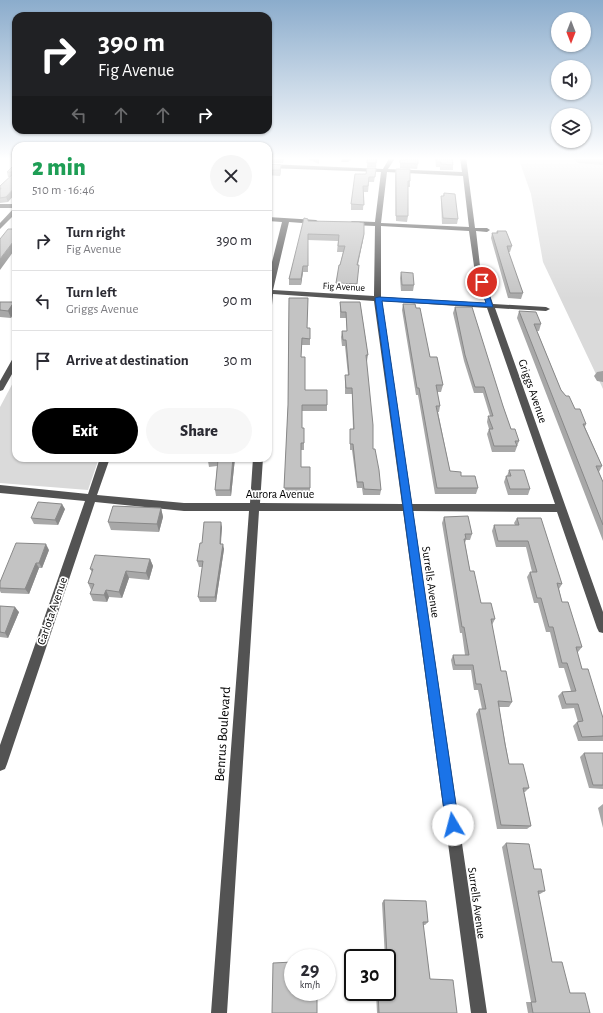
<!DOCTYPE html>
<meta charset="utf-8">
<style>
:root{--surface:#fff;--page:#f7f7f7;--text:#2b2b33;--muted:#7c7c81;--line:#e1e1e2;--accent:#000}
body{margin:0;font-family:"Alegreya Sans",sans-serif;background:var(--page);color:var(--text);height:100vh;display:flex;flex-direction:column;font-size:15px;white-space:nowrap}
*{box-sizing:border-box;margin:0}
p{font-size:13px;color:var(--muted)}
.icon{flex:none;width:22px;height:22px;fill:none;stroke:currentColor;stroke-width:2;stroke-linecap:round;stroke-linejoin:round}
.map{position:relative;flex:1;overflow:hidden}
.side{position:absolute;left:12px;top:142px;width:260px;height:320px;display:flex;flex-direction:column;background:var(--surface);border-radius:12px;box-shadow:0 1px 3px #0004}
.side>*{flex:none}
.top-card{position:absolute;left:12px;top:12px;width:260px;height:122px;border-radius:12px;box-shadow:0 1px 3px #0004;background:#202124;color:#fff;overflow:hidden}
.needle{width:26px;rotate:180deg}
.buttons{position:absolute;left:551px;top:12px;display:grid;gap:8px}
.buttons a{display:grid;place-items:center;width:40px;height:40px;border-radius:50%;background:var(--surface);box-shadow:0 1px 3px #0004;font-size:20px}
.speed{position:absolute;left:284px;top:949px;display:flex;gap:8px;font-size:20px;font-weight:700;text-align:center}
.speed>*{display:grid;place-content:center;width:52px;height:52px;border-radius:50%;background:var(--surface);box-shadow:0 1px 3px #0004;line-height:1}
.speed small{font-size:10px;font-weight:400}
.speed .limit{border:2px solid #111;border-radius:6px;background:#fff;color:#111}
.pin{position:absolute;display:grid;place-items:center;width:34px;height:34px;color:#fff;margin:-17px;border:2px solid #fff;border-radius:50%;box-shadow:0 1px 4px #0007}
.me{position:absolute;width:44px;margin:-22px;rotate:352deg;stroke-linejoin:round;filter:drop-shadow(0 0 3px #0008)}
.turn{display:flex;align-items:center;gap:14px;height:84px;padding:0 20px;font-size:18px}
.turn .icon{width:52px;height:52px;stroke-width:2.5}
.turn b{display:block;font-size:28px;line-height:34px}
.lanes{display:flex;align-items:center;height:38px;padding:0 20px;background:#0003;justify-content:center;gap:20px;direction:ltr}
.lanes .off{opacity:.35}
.round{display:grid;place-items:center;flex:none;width:42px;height:42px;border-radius:21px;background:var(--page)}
.head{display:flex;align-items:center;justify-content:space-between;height:68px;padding:0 20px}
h1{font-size:24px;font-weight:800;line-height:30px;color:#1e9e55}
.primary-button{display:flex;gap:8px;margin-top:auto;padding:8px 20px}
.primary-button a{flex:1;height:46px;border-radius:24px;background:var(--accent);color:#fff;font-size:16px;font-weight:800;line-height:46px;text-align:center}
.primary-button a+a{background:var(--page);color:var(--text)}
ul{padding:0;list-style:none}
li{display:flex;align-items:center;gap:12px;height:60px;padding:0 20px;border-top:1px solid var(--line)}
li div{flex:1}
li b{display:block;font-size:15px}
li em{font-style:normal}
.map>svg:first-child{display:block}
.green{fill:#dadada}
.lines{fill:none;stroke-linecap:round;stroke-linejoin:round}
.river{fill:#a1a1a1;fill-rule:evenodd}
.minor{fill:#535353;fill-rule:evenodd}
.wall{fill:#a8a8a8}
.shaded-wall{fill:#888}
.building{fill:#c3c3c3;stroke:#888}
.route{fill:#1a73e8;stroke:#114b97}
.labels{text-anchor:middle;stroke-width:3.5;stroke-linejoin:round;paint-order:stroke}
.far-street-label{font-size:10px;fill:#000;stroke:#fff}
.street-label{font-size:12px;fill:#000;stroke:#fff}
.near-street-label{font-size:14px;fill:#000;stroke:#fff}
</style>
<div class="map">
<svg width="603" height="1013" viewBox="0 0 603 1013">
<rect width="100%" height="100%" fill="#fff"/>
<path class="green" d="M518 157H603V389L543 262 531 194Z
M16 377V458H99L88 490 0 483V407Z"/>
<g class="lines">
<path class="river" d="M571 157 603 159V165L578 163Z
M603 371V382L597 381 594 376 597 372Z"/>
<path class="minor" d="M390 157H396L388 169 462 172 460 157H466L475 228H487L490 230 487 232 476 231 480 266 493 304 546 307 550 309 546 311 495 308 603 612V633L599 632 597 628 557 512 413 511 487 1013H471L403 511H259L227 1013H211L249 511H184L95 502 7 764 5 769 0 771V745L85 501 0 493V485L88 494 100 458H110L97 495 184 503H250L253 458H263L260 503 402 504 374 301 273 294 272 305 268 307V278L282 222 268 221V217L316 220 319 222 316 224 289 222 273 290 374 296 375 226 352 225 349 223 352 221 375 222 381 172 268 168V164L383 169ZM387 172 463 176 469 227 381 223ZM381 226 469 231 474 266 486 303 381 297ZM382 301 487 308 555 504H412Z
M0 204H16V213L0 229V223L14 208H0Z
M13 358H16V367L3 390 0 391V381Z"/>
</g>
<path class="wall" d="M271 157H285L283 163H271Z
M304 157H319V164Z
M368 157H380V158H377L376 167H367Z
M435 157H452L453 165V170H440V167H436Z
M400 160H406L418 164 417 169 400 168Z
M16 163 8 202 0 203V186L10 177H8L7 172Z
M281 165V170L280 176 268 175V166Z
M376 168 374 182H369L368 192H364L363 210H351V204L366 174Z
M396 169 410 181V187H408V216L407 222 396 221 395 175Z
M444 193 458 219 457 224H442L441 201V196H443Z
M308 221 363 240 358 265H359L356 290 336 289V283L343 252H337L338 241 308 240V272H303L301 285H289V279Z
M497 231 512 246 510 252H508L523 293 521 299 508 298 491 238 492 233H496Z
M401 272 414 285 413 291H401L400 278Z
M289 298 307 328H310V345H302L301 357 305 390 327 405V411H302V428H304V450H301V467H310V494H284L288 405Z
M0 302H14L11 318 0 317Z
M340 302H360L368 355 367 361H366L373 449 381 490 380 495H363L362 488H357L352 450H350V429H353L352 394H345V375H348L345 346H342L341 337 342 331H347L346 318H340Z
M403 304 416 308 430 357 443 385 441 392H437L440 406 439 412H438L450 471 478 488 476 494H435L418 395H416L402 310Z
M455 307 503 406 511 429 519 441 515 452H492L487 434 489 429 487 422 488 416H490L483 393H474L464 361 453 313Z
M519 311 541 324 539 331H537L561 390 586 424 585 427 602 466 599 472 603 482V541L517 318Z
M235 458 231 496H216L215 490 217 466 209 467 208 461Z
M509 470 530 489 528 495H508L504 482 506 476H507Z
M161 508 163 517 159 532 111 530 108 522Z
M65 509 58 525 34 524 31 518Z
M444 517 472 534 470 540H466L465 543 470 571 481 603 495 619 492 625 501 671 512 702 509 707H499L509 764 529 788 525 792H524L531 826 527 829H497L476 714 479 709H482L478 690H474L471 670H453L451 660 453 655H465L462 633H460L442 523Z
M517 518 562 584 559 589 562 602 582 647 578 652H577L582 669 603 718V741H578L573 726 577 722H578L574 708 562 709 558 696 562 692 571 691 564 668H559L550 632H546L538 603H534L527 577 530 572H532L526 547H496L492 531 494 525H515L514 523Z
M222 527 221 544 224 549 216 602H200L198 597 203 567H199L197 561 202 543Z
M49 550 42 568H39L29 594 1 593 0 591V582Z
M150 559 153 566 149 580 129 578 122 598 109 597 107 602 93 601 90 594 91 590 88 583 92 572 90 569Z
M0 606 19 612 8 638 0 637Z
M584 753H603V789L589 788 580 757Z
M603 804V828L598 808Z
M506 843 534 869 545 891 540 894H538L552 962 570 993 590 1013H528L526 1002H531L502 847Z
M384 900 428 922 425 925H423L430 979 457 1013H377L376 993 378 992H387V958H385L382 903Z"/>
<path class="shaded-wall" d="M350 157H354L348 162H341L342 159Z
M281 165V170L280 176V170Z
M16 186V193L8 202 6 197Z
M364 234 363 240 356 271 357 265Z
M16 238V248L0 270V259Z
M303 266V272L301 285V279Z
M14 302 16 308V310L11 318 8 311Z
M233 458H235L231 496 230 490Z
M62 504 65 509 58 525 55 520Z
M161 508 163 517 159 532 157 524Z
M221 522 222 527 220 549V544Z
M46 544 49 550 42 568 39 563Z
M223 544 224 549 216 602 215 597Z
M150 559 153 566 149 580 146 573Z
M36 563 39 568 29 594 25 589Z
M126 571 129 578 122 598 119 592Z
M106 590 109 597 107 602 104 595Z
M15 607 19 612 8 638 5 633Z"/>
<path class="building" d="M271 157H284L283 159 271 158Z
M313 157H319V159Z
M342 157H350L349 158 342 159Z
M368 157H377L376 163H367Z
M406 157H418V164L400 163V160H406Z
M437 157H452L453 165 441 164V162H437Z
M16 163V186L6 197 0 198V190L1 188H0V186L15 172H7Z
M269 164 281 165 280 170H268Z
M367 168H376L375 177H369L368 186H363L364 205 351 204 355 174H366Z
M396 169H410V181H408V216H396Z
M444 193 455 194 458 219 443 218 441 196H444Z
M304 218 308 219V221L359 222 364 223V234L357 265H359L357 284 336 283 339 265H340L345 246H338L339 235 308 234V266H303L301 279H289Z
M8 229H16V238L0 259V239Z
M497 231H506L512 246H507L509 253 523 293H510L492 233H498Z
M401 272 413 273 414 285H402Z
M289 298H308L307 328H310V339L302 338 301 357H305V390H327V405H302V428H304V443H301V467H310V488H284L288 405Z
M0 302H14L8 311 0 310Z
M340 302H360L368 355H366L373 425V449H375L379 470 381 490 364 489 363 482H357L353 444H350V429H354L352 388H346L345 375H349L346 340H343L342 331H347L346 312H341Z
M403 304H415L416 308H420L430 357H437L443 385H436L440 406H436L450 471 461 472V476H475L478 488H437L419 388H417Z
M455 307H472L503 406 511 429H515L519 441H515L517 446H494L489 429H493L488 416H493L484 387H475L465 355Z
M519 311 536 312 541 324H534L561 390 566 396H569L575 409H580L586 424H583L602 466H596L603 482V525Z
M209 458H233L230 490H215L218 460 208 461Z
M509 470H524L530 489H510L506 476H511Z
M38 502 62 504 55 520 31 518Z
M113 506 161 508 157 524 108 522Z
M468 516 472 534H465L466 539H464L470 571H474L481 603H491L495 619H491L501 671H506L512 702 498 701 505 744 509 764H523L529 788H523L531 826 501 825 479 709H486L481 684H476L473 665H455L453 655H469L464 627H462L444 517Z
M517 518H541L562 584 557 583 562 602H568L582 647H576L582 669H588L603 718V736L582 737 577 722 583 721 578 704H566L562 692 576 691 567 663H562L553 627H549L541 598H537L530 572H537L528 541H498L494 525H519Z
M204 522H221L220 544H223L215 597H198L203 561H197L200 543H202Z
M16 543 46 544 39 563H36L25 589 0 588V582Z
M95 555 150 559 146 573 126 571 119 592 106 590 104 595 90 594 94 584 88 583 93 569H90Z
M0 606 15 607 5 633 0 632Z
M584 753H603V785H593Z
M506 843 529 844 534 869H541L545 891H538L552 962H562L570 993H585L590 1013H533L531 1002H536Z
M384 900 426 901 428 922H423L430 979 453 980 457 1013H379L378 992H389Z
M293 962V992H317V1013H272L273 963Z"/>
<linearGradient id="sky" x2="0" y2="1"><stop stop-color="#8baccc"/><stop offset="0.53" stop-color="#fff"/><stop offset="1" stop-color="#fff" stop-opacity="0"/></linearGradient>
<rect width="603" height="299" fill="url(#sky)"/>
<path class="route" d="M479 281 485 282 493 307 382 301 459 825 457 830 453 832 448 830 446 825 375 298 379 297 486 303Z"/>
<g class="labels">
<g class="far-street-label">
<text transform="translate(344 286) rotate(3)" y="4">Fig Avenue</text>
</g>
<g class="street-label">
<text transform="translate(533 391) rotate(71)" y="4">Griggs Avenue</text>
<text x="280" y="498">Aurora Avenue</text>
<text transform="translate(431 582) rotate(82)" y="4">Surrells Avenue</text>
<text transform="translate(52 611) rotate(-71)" y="4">Carlota Avenue</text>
<text transform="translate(477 903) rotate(82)" y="4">Surrells Avenue</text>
</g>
<g class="near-street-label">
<text transform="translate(222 734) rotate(-86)" y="5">Benrus Boulevard</text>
</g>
</g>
</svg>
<div class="buttons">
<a><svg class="needle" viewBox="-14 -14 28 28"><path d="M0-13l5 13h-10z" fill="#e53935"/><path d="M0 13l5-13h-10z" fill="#7c7c81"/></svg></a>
<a><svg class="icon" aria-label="sound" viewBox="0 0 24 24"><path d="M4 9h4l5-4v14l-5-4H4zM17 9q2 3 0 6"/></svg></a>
<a><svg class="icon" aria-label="layers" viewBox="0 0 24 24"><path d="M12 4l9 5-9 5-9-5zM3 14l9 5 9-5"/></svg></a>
</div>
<div class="speed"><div>29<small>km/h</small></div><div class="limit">30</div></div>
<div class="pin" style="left:482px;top:282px;background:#d93025"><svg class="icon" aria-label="arrive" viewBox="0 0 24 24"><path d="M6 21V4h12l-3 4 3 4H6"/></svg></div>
<svg class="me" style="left:453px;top:825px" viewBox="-20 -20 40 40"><circle r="19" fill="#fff"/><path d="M0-13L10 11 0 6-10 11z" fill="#1a73e8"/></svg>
<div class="top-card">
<div class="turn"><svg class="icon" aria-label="right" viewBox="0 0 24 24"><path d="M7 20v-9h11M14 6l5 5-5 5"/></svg><div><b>390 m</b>Fig Avenue</div></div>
<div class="lanes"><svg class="icon off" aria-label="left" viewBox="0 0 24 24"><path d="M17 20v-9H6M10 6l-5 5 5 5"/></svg><svg class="icon off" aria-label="ahead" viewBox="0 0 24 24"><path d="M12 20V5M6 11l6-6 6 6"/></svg><svg class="icon off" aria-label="ahead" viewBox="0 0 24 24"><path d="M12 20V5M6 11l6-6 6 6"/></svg><svg class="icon" aria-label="right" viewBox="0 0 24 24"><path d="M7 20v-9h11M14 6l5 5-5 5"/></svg></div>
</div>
<section class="side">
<div class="head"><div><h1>2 min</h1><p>510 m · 16:46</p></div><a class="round"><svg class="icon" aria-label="close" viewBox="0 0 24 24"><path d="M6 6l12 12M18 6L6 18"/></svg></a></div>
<ul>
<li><svg class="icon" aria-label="right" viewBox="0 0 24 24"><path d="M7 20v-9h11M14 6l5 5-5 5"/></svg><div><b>Turn right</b><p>Fig Avenue</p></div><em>390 m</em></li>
<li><svg class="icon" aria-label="left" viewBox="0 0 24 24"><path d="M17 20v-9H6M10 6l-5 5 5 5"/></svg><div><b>Turn left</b><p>Griggs Avenue</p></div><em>90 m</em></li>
<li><svg class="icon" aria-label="arrive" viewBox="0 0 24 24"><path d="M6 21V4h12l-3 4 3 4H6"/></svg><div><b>Arrive at destination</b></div><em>30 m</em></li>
</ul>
<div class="primary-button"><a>Exit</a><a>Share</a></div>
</section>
</div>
